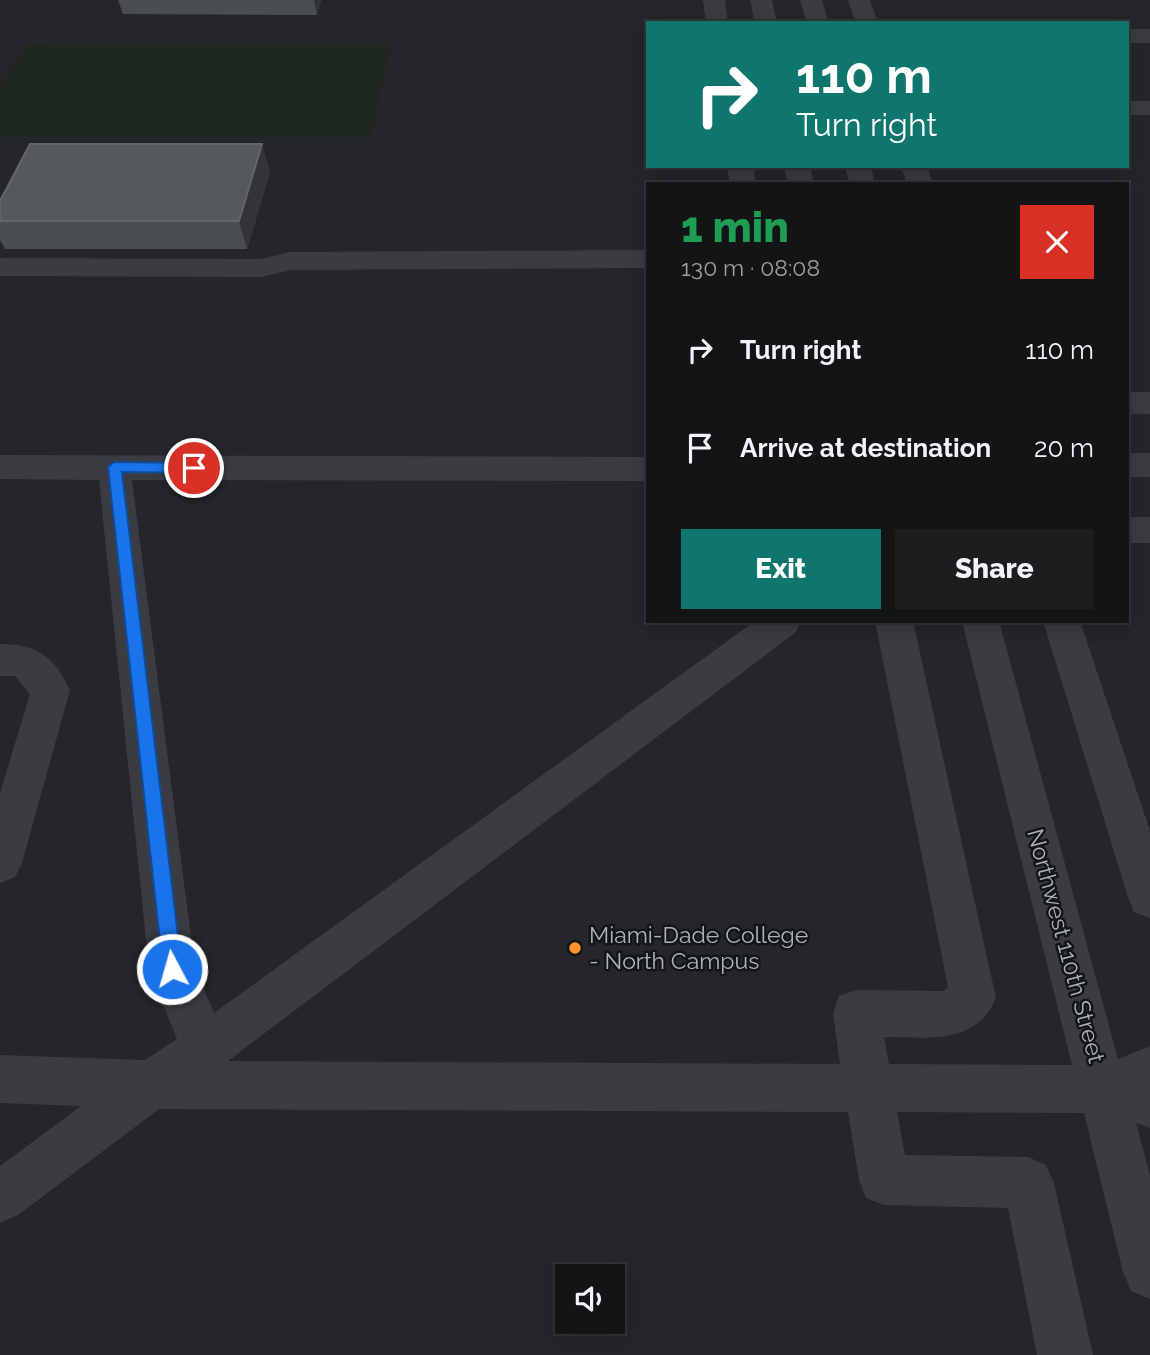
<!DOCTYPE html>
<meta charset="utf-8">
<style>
:root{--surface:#131415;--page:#1c1d1e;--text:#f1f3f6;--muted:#9d9ea0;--line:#323334;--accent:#0f766e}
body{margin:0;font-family:Raleway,sans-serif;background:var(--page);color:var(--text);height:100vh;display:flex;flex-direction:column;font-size:26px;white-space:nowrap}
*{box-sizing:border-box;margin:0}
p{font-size:23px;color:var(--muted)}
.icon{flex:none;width:38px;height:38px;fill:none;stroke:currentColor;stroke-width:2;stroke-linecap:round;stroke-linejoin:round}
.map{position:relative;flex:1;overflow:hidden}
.side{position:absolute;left:646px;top:182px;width:483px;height:441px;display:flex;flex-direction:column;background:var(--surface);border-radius:0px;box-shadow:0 4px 18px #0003,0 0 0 2px var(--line)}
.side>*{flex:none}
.top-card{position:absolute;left:646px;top:21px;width:483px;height:147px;border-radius:0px;box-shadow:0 4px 18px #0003,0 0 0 2px var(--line);background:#0f766e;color:#fff;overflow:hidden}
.fabs{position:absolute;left:555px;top:1264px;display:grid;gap:14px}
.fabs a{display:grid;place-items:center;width:70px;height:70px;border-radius:0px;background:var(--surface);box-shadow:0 4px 18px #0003,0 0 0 2px var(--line);font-size:35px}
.pin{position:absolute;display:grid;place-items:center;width:60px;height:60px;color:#fff;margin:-30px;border:4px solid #fff;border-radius:50%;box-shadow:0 2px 7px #0007}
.me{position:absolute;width:77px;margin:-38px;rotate:354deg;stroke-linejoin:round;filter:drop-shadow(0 0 5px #0008)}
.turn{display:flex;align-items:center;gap:24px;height:147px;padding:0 35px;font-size:32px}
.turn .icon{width:91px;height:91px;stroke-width:2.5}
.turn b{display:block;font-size:49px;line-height:60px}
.round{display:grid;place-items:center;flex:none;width:74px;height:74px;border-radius:0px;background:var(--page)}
.headline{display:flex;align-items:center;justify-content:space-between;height:119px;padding:0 35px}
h1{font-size:42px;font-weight:800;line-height:52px;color:#1e9e55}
.primary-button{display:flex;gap:14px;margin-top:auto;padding:14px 35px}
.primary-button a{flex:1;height:80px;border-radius:0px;background:var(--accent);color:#fff;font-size:28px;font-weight:800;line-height:80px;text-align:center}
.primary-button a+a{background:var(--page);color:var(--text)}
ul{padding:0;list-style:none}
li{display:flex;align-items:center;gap:21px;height:98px;padding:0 35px}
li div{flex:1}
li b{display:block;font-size:26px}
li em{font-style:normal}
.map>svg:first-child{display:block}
.built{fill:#252629;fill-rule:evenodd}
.green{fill:#1f281e}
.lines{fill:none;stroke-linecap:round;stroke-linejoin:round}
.minor{fill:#3a3c41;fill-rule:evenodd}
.wall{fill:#4a4d51}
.shaded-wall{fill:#323437}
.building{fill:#55585d;stroke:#62666c;stroke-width:2}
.route{fill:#1a73e8;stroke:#114b97;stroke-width:2}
.poi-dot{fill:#ff912e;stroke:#141517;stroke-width:2.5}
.labels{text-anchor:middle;stroke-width:5;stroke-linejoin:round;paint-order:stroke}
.poi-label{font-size:23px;fill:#aab4bd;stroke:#141517;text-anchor:start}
.street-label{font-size:23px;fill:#aab4bd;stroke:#141517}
</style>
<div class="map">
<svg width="1150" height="1355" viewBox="0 0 1150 1355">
<rect width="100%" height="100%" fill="#191a1c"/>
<path class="built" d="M0 0H1150V1355H0ZM648 23H1127V166H648ZM648 184H1127V621H648ZM567 1276H612V1321H567Z"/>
<path class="green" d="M25 45 390 46 371 137H0V87Z"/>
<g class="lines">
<path class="minor" d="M703 0H725L728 23H706Z
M750 0H772L777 23H755Z
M800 0H822L829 23H807Z
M848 0H870L878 23H856Z
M1127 29H1150V43H1127Z
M1127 101H1150V115H1127Z
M727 166H753L756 184H730Z
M784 166H810L814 184H788Z
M845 166H871L875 184H849Z
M901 166H927L933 184H907Z
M648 250V268L290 270 261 277 0 276V258L261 259 290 252Z
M1127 392H1150V414H1127Z
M1127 453H1150V477H1127Z
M0 455 648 457V481L132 480 195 968 214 1013 755 621H801L796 632 228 1061 840 1064 833 1013 839 996 856 990 943 991 948 987 875 621H913L996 998C976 1046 927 1037 884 1037L889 1064 1072 1065 962 621H999L1118 1059 1150 1046V1128L1136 1123 1150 1175V1299L1131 1291 1123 1272 1084 1113 897 1112 905 1155 1028 1157 1046 1165 1054 1183 1093 1355H1037L1008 1208 884 1205 866 1198 859 1180 848 1112 159 1109 18 1215 0 1223V1166L81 1106 0 1103V1055L145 1060 177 1039 149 969 99 480 0 479Z
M1127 517H1150V543H1127Z
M1043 621H1080L1150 831V918L1134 912 1128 897Z
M0 644C37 644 54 656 70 690L22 863 15 877 0 883V793L30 694 15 676H0Z"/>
</g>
<path class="wall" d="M118 0H321L317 15 123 14Z
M262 144 270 172 247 249H5L0 240V201Z"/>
<path class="shaded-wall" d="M314 0H321L317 15Z
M262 144 270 172 247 249 239 221Z"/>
<path class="building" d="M30 144H262L239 221H0V201Z"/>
<path class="route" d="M114 462 194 463 201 468 194 473 122 472 182 969 179 976 172 979 166 976 163 969 108 467Z"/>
<circle class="poi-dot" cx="575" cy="948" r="7"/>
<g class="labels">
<g class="poi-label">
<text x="589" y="943">Miami-Dade College<tspan x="589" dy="26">- North Campus</tspan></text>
</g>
<g class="street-label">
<text transform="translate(1066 946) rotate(75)" y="8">Northwest 110th Street</text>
</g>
</g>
</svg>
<div class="fabs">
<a><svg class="icon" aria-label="sound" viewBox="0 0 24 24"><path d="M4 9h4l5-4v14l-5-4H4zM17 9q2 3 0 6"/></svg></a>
</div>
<div class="pin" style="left:194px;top:468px;background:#d93025"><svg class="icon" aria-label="arrive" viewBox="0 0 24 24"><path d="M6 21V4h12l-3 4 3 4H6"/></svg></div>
<svg class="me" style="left:172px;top:969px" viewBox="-20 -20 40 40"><circle r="17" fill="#1a73e8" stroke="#fff" stroke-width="3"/><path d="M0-11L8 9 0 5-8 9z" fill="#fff"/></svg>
<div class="top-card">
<div class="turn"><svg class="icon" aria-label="right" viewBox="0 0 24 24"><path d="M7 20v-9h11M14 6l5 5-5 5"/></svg><div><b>110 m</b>Turn right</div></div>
</div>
<section class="side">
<div class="headline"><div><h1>1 min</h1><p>130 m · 08:08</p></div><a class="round" style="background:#d93025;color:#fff"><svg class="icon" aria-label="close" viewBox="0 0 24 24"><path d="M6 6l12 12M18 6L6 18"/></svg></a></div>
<ul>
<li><svg class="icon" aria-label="right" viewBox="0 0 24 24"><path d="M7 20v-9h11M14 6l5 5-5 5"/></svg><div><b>Turn right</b></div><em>110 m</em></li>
<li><svg class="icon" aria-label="arrive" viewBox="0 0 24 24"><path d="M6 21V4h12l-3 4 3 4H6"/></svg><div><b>Arrive at destination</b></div><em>20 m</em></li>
</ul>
<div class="primary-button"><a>Exit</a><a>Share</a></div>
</section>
</div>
